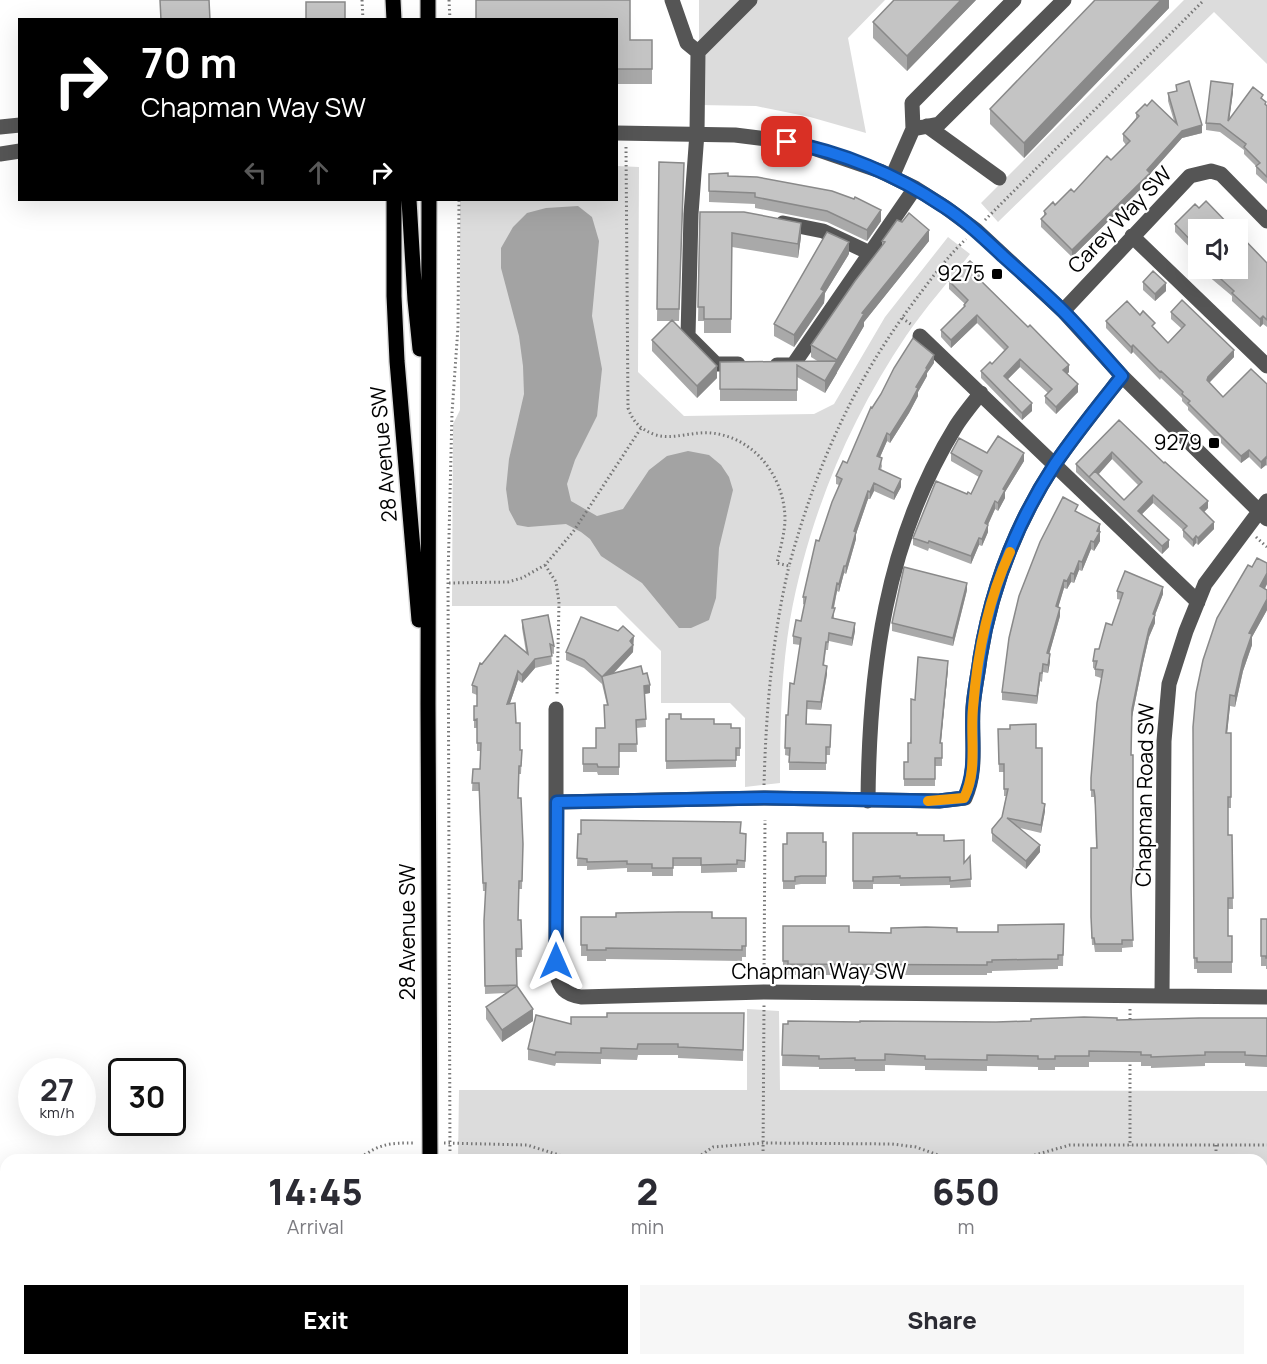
<!DOCTYPE html>
<style>
:root{--surface:#fff;--page:#f7f7f7;--text:#2b2b33;--muted:#7c7c81;--accent:#000}
body{margin:0;font-family:Manrope,sans-serif;background:var(--page);color:var(--text);height:100vh;display:flex;flex-direction:column;font-size:22px;white-space:nowrap}
*{box-sizing:border-box;margin:0}
p{font-size:20px;color:var(--muted)}
.icon{flex:none;width:33px;height:33px;fill:none;stroke:currentColor;stroke-width:2;stroke-linecap:round;stroke-linejoin:round}
.map{position:relative;flex:1;overflow:hidden}
.drawer{position:absolute;left:0px;top:1154px;width:1268px;height:212px;display:flex;flex-direction:column;background:var(--surface);border-radius:18px 18px 0 0;box-shadow:0 6px 24px #0002}
.drawer>*{flex:none}
.guide{position:absolute;left:18px;top:18px;width:600px;height:183px;border-radius:0px;box-shadow:0 6px 24px #0002;background:#000;color:#fff;overflow:hidden}
.tools{position:absolute;left:1188px;top:219px;display:grid;gap:12px}
.tools a{display:grid;place-items:center;width:60px;height:60px;border-radius:0px;background:var(--surface);box-shadow:0 6px 24px #0002;font-size:30px}
.speed{position:absolute;left:18px;top:1058px;display:flex;gap:12px;font-size:30px;font-weight:700;text-align:center}
.speed>*{display:grid;place-content:center;width:78px;height:78px;border-radius:50%;background:var(--surface);box-shadow:0 6px 24px #0002;line-height:1}
.speed small{font-size:15px;font-weight:400}
.speed .limit{border:3px solid #111;border-radius:9px;background:#fff;color:#111}
.pin{position:absolute;display:grid;place-items:center;width:51px;height:51px;color:#fff;margin:-26px;border-radius:12px;box-shadow:0 3px 9px #0006}
.me{position:absolute;width:66px;margin:-33px;rotate:0deg;stroke-linejoin:round;filter:drop-shadow(0 0 4px #0008)}
.turn{display:flex;align-items:center;gap:21px;height:126px;padding:0 24px;font-size:27px}
.turn .icon{width:78px;height:78px;stroke-width:2.5}
.turn b{display:block;font-size:42px;line-height:51px}
.lanes{display:flex;align-items:center;height:57px;padding:0 24px;background:#0003;justify-content:center;gap:30px;direction:ltr}
.lanes .off{opacity:.35}
.eta{display:flex;justify-content:space-evenly;align-items:center;height:102px;text-align:center}
.eta b{font-size:36px;font-weight:800;line-height:42px}
.cta{display:flex;gap:12px;margin-top:auto;padding:12px 24px}
.cta a{flex:1;height:69px;border-radius:0px;background:var(--accent);color:#fff;font-size:24px;font-weight:800;line-height:69px;text-align:center}
.cta a+a{background:var(--page);color:var(--text)}
.map>svg:first-child{display:block}
.green{fill:#dcdcdc}
.water{fill:#a3a3a3}
.lines{fill:none;stroke-linecap:round;stroke-linejoin:round}
.major-casing{stroke:#dbdbdb;stroke-width:18}
.path{stroke:#777;stroke-width:3;stroke-dasharray:1.5 3;stroke-linecap:butt}
.minor{stroke:#555;stroke-width:15}
.major{stroke:#000;stroke-width:15}
.wall{fill:#a9a9a9;fill-rule:evenodd}
.shaded-wall{fill:#898989}
.building{fill:#c4c4c4;stroke:#898989;stroke-width:1.5}
.route-casing{stroke:#114b97;stroke-width:15}
.route{stroke:#1a73e8;stroke-width:10}
.slow{stroke:#f59e0b;stroke-width:10}
.poi-dot{fill:#000;stroke:#fff;stroke-width:2}
.labels{text-anchor:middle;stroke-width:4.5;stroke-linejoin:round;paint-order:stroke}
.street-label{font-size:21px;fill:#000;stroke:#fff}
.poi-label{font-size:21px;fill:#000;stroke:#fff;text-anchor:end}
</style>
<div class="map">
<svg width="1267" height="1364" viewBox="0 0 1267 1364">
<rect width="100%" height="100%" fill="#fff"/>
<path class="green" d="M699 0H885L848 38 866 133 810 117 756 106 699 105Z
M1184 0H1267V64L1214 12 998 222 981 203Z
M617 166 639 167 638 372 684 416 814 414 834 404 885 317 948 237 970 254C949 281 925 308 906 336 848 422 808 519 790 620 781 674 780 729 780 783L745 787V718L730 703H661V651L616 606H452L453 424 460 410V200H616Z
M747 1009 779 1011 780 1090 1267 1091V1201H1262V1160L458 1159 459 1090H747Z
M754 1359H786V1364H754Z"/>
<path class="water" d="M578 206 592 217 599 241 592 316 602 369 597 416 575 460 567 484 571 501 597 516 623 509 649 470 667 456 688 451 709 455 721 465 729 477 733 490 719 548 716 598 709 620 691 628H679L642 583 601 556 590 539 581 532 566 524 528 527 517 525 509 510 506 489 509 459 524 394 523 366 519 336 501 268V248L513 227 527 213 546 208Z"/>
<g class="lines">
<g class="major-casing">
<path id="major" d="M393 0 394 20
M428 0V20
M394 200V296L397 361 419 620
M409 200 415 300 420 349
M429 200 428 704 430 1160
M431 1359V1364"/>
</g>
<path class="path" d="M362 0 363 20
M449 0 450 20
M626 147 628 408C633 422 641 430 656 435 673 440 694 431 711 433 754 437 784 476 785 518 785 533 780 549 777 563L789 566C816 467 853 382 916 299 931 279 947 257 966 239
M985 220 1204 0
M902 318 912 325
M1256 537 1267 547
M545 565 556 582 559 602 557 695
M449 583 508 582 522 578 545 565 573 532 641 428
M764 785C766 711 772 638 789 566
M764 978 765 820
M1130 1009V1024
M1130 1060V1146
M444 1143 527 1145 575 1160
M357 1160C381 1143 388 1143 416 1143
M450 1160 448 578 452 413 458 327 459 200
M694 1160 713 1147 763 1143 892 1144 916 1147 952 1160
M763 1160 764 1005
M1017 1160 1070 1145H1267
M1216 1160V1145
M0 1190H6
M452 1359V1364
M758 1359V1364
M784 1359V1364"/>
<path class="minor" d="M672 0 687 43 698 52
M927 126 999 178
M0 127 20 125
M913 129 939 124 1064 0
M616 133 735 135 767 139 807 146 880 171 915 188 945 207 976 230 1063 311 1122 376 1267 519
M0 154 20 151
M892 177 913 129 912 103 1014 0
M783 223 823 231 870 253
M1132 236 1267 366
M1063 311 1190 176 1211 171 1221 174 1267 221
M920 336 1198 602
M738 364H716L688 336 691 214 697 133 698 52 750 0
M777 365H793L915 188
M556 709V973C560 989 565 994 581 997L764 992 1267 997
M868 801C869 670 885 541 956 426 963 415 972 404 981 393
M557 802 765 798 939 801 965 798C978 770 971 739 973 708 974 692 978 675 980 658 991 589 1017 522 1055 464 1076 433 1099 405 1122 376
M1162 996 1164 741 1169 684 1186 631 1205 584 1267 501
M1262 1295H1267
M555 1359V1364
M659 1359V1364
M878 1359V1364
M972 1359V1364
M1073 1359V1364
M1180 1359V1364"/>
<use href="#major" class="major"/>
</g>
<path class="wall" d="M894 0H976L907 71 873 38V22Z
M1169 0V8L1024 158 990 124V109Z
M616 20 630 40H652V84H616Z
M1176 85 1202 133 1182 138 1150 174V180L1072 257 1041 227V219L1044 216V211L1074 192 1111 160 1126 145 1123 141V134L1136 118V113L1174 121 1168 101V93L1176 91Z
M1233 92 1229 120 1263 100 1267 106V184L1256 174V166L1244 154V150L1220 132 1206 130V123Z
M659 162 684 163 679 321H672L717 378 697 398 652 351V340L671 321H657Z
M709 174 728 176 881 221 867 241 827 222 755 208V204L709 202Z
M1199 208 1198 230V256L1175 232V224Z
M700 212 801 237 798 258 732 247 731 333H704V321H698Z
M882 241H929L864 322V326L825 393 797 377V401H720V362H819L811 357V345L882 246Z
M849 254 825 293 824 303 794 347 774 336V324Z
M1267 263V327L1263 324 1260 327 1232 301V296L1207 275V268H1238Z
M981 279 979 280 1069 372 1067 374 1078 392 1056 414 1045 403V396L1048 393 1020 367 1008 379 1032 411 1022 420 981 378V371L992 364 1005 351 977 323 951 348 941 337V330L964 307 965 304 949 289V281Z
M1143 282 1166 291 1155 301 1143 290Z
M1171 312 1234 357 1209 383 1223 397 1267 384V466L1266 465 1261 469 1249 457 1241 463 1188 410V407L1182 401V398L1161 378 1160 380 1133 352 1131 354 1106 328V321L1155 329 1168 343 1182 329 1171 319Z
M934 363 927 373V376L918 392V396L909 413 890 443 887 441 880 457 882 466 881 470 901 487 894 500 874 491 870 499H868L856 534V539L846 574 844 573 839 592 837 591 834 608V618L855 631 852 646 829 641 828 650H826L824 666 827 674 821 710 807 709V724L831 725 830 755H826V770H789V756L785 755 786 715H788L794 684 800 645 793 644V636L801 621 805 605 803 604V597L819 541 839 485 836 484V476L847 463 872 408Z
M1119 420 1208 508 1204 512 1214 529 1198 545 1196 543 1193 547 1183 537V530L1153 503 1142 514 1169 547 1162 554 1076 472V464ZM1112 459 1138 485 1124 500 1099 474Z
M951 453H987L1024 461 1005 492V498L998 511 995 509 988 525V532L982 546 979 545 971 564 929 548 928 551 913 545V538L967 494H971L979 477 951 461Z
M1078 513 1100 532V541L1094 551 1091 549 1082 571 1079 570 1074 583 1071 582 1067 589 1064 588 1058 607 1060 616 1049 654 1050 662 1048 673 1043 672 1042 682 1040 681 1037 704 1002 700V692Z
M1267 563V584L1265 589 1267 590V610L1252 637V645L1243 671 1235 707 1230 706 1227 733H1231V808H1228V835H1232L1233 909H1228V936H1232V973H1197V969H1194L1193 727 1252 567Z
M967 590 953 646 892 631V623Z
M1117 591 1163 594 1155 615V623L1149 637 1143 663 1132 717 1131 755 1133 875 1131 894 1133 947 1122 948V952H1095L1094 945H1092L1091 924 1096 848 1095 805 1094 797H1091V778L1101 678 1095 676V669L1093 668V661L1112 625 1121 600 1117 599Z
M522 620 554 646V654L551 653 552 664 535 668 522 683 518 680 510 703 516 723 520 750H522L521 774H519L518 798 523 844 522 889H519L518 920H521L522 957H516L517 986 533 1021 502 1042 486 1019V1007L506 993 485 994 484 921 486 891H483L479 791H472L473 769H480L481 751H477V728H474V714L477 706V695L472 693V685L482 664 526 652 522 628Z
M634 644 633 645V652L613 674H643L650 693 645 694 646 727 636 728 637 752H619V775H598L597 772H583V748H596L605 728 607 705 602 684 584 668 566 660V652Z
M948 669 941 743H942V766H935V786H904V762H908L915 700Z
M666 719H681L714 724 731 728H740V756H736V767L666 769Z
M998 729 1036 748 1042 803 1045 811 1041 833 1020 828 1040 852 1026 869 992 841V829L1002 817 1006 796H1004V772H999Z
M853 833 917 835 944 841 964 863 970 856 971 887 950 888V885L900 886V884H873V889H853Z
M578 834H746L745 868H737V872L701 873V866H673V876H652V872H627V868L587 870V866H577Z
M826 842V884H801L795 885V889H783V844Z
M581 917 746 918V957H742V961L606 959V961H587V956H581Z
M1261 919H1267V969H1266V966H1261Z
M1064 924 1063 966H1058V969L992 971V973H987V975H788V972H783V926L849 932 891 933 998 932Z
M744 1013 743 1061 678 1058V1055H638L637 1060 601 1059V1064L556 1063 555 1066 528 1060V1049L571 1024 607 1017Z
M1267 1018V1067L1245 1066V1063H1205V1066L1151 1068V1066H1141V1062H1089V1067H1055V1070H1038V1067L987 1066V1071L925 1070V1066L885 1065V1071H855V1069H819V1067L782 1066 783 1024 860 1022H996Z
M1262 1221H1267V1267H1262Z"/>
<path class="shaded-wall" d="M961 0H976L907 71V56Z
M1161 0H1169V8L1024 158V143Z
M1233 84V92L1228 129V121Z
M1202 125V133L1182 138 1150 174V180L1072 257V250L1182 131Z
M881 210V221L867 241V230Z
M801 223V237L798 258V244Z
M929 230V241L864 322V326L837 372V360L862 313Z
M849 242V254L825 293 824 303 794 347V335Z
M981 271V279L976 284V276Z
M1166 283V291L1155 301V294Z
M977 315V323L951 348V340Z
M1263 316V324L1260 327V319Z
M1133 345V352L1131 354V347Z
M1234 350V357L1208 384 1207 380 1208 377Z
M934 355V363L927 373V376L918 392V396L909 413 890 443V435L926 368Z
M1020 359V367L1004 383V376Z
M837 361V373L825 393V381Z
M1069 365V372L1063 378V370Z
M717 366V378L697 398V386Z
M1078 384V392L1056 414V407Z
M1032 403V411L1022 420V413Z
M887 433V441L877 464V456Z
M1249 450V457L1241 463V456Z
M1112 452V459L1093 480 1089 477V484V477Z
M1024 453V461L1005 492V498L998 511V503L1003 489Z
M1266 457V465L1261 469V462Z
M901 479V487L894 500V493Z
M874 483V491L870 499V492Z
M868 491V499L856 534V539L846 574V566L854 531Z
M1153 495V503L1138 518V511Z
M995 501V509L985 531V523Z
M1208 501V508L1200 516V508Z
M1214 522V529L1198 545V538Z
M1100 524V541L1094 551V542L1097 531Z
M988 525V532L982 546V539Z
M1196 536V543L1193 547V540Z
M979 538V545L971 564V556Z
M1169 540V547L1162 554V546Z
M1091 541V549L1082 571V562Z
M1079 561V570L1074 583V574Z
M844 566V573L839 592V584Z
M1071 573V582L1067 589V581Z
M1267 573V584L1260 597V586Z
M1064 580V588L1056 615V606Z
M837 583V591L832 615V608Z
M967 583V590L953 646V638Z
M1163 587V594L1155 615V623L1149 637 1143 663 1132 717V709L1143 655 1153 614Z
M1267 599V610L1252 637V645L1243 671 1235 707V696L1249 633Z
M1060 608V616L1047 662V653Z
M855 623V631L852 646V638Z
M634 636 633 652 603 684V676Z
M1050 654V662L1048 673V665Z
M535 659V668L522 683V675Z
M948 661V669L940 751V743Z
M827 666V674L821 710V702Z
M518 671V680L507 712V704Z
M1040 673V681L1037 704V696Z
M650 685V693L644 694V686Z
M1230 695V706L1226 744V733Z
M1045 804V811L1041 833V825Z
M1040 845V852L1026 869V861Z
M533 1009V1021L502 1042V1030Z"/>
<path class="building" d="M160 0H209L210 20H161Z
M476 0H630V40H652V69H616V20H476Z
M894 0H961L907 56 873 22Z
M1095 0H1161L1024 143 990 109Z
M306 2H345V20H306Z
M1189 81 1202 125 1182 131 1147 170 1150 173 1072 250 1041 219 1046 214 1044 211 1053 202 1055 205 1071 189 1074 192 1107 156 1111 160 1130 141 1123 134 1139 116 1136 113 1145 104 1147 106 1152 100 1177 124 1168 93 1177 91 1176 85Z
M1211 81 1233 84 1228 121 1253 87 1263 95 1261 98 1266 102 1265 104 1267 106V177L1256 166 1260 163 1244 147 1246 144 1220 124 1206 123Z
M659 162 684 163 679 309H657Z
M728 173V176L757 177 832 191 854 199 855 197 881 210 867 230 827 211 755 197V193L709 191V174Z
M1206 201 1234 230H1198V248L1175 224 1195 204 1199 208Z
M700 212H744L801 223 798 244 732 233 731 319H704V307H698Z
M909 213 929 230 862 313 864 314 837 360 811 345 855 281 885 242 882 241 897 220 902 222Z
M827 232 849 242 825 282 821 289 824 291 794 335 774 324Z
M1238 233 1267 263V320L1263 316 1260 319 1232 293 1234 291 1209 268H1238Z
M970 261 981 271 976 276 1028 327 1030 325 1069 365 1063 370 1078 384 1056 407 1045 396 1052 389 1020 359 1004 376 1032 403 1022 413 981 371 990 362 992 364 1008 347 977 315 951 340 941 330 965 306 964 305 968 300 949 281Z
M1153 271 1166 283 1155 294 1143 282Z
M1182 300 1234 350 1208 377 1207 380 1223 397 1251 369 1267 384V459L1266 457 1261 462 1249 450 1241 456 1188 403 1190 401 1182 394 1183 392 1161 371 1160 372 1133 345 1131 347 1106 321 1127 301 1140 315 1143 311 1155 323 1152 326 1168 343 1185 325 1171 312Z
M672 320 717 366 697 386 652 340Z
M913 338 934 355 926 368 927 369 916 387 918 388 909 405 890 435 887 433 877 456 882 458 879 469 901 479 894 493 874 483 870 492 868 491 854 531 856 532 846 566H844L839 584 837 583 832 608H835L832 618 855 623 852 638 829 633 828 642H826L823 665 827 666 821 702 807 701 806 724 831 725 830 747H826V763L789 762 790 748H785L786 715H788L790 683 794 684 801 638 793 636 796 620 801 621 806 597H803L816 540 819 541 832 502 842 479 836 476 843 461 847 463 871 407 872 408 881 394 894 368Z
M837 361 825 381 797 365V390L720 389V362Z
M1119 420 1164 463 1165 462 1208 501 1200 508 1214 522 1198 538 1196 536 1193 540 1183 530 1187 526 1153 495 1138 511 1169 540 1162 546 1089 477 1095 471 1124 500 1142 482 1112 452 1089 477 1076 464Z
M998 436 1024 453 1003 489 1005 490 998 503 995 501 985 523 988 525 982 539 979 538 971 556 929 541 928 543 913 538 936 481 967 494 968 492 971 494 982 471 951 453 959 438 987 453Z
M1063 497 1078 505 1075 511 1100 524 1097 531 1100 532 1094 542 1091 541 1082 562 1079 561 1074 574 1071 573 1067 581 1064 580 1056 606 1060 608 1047 653 1050 654 1048 665 1043 664 1042 673H1040L1037 696 1002 692 1009 638 1019 596 1040 542Z
M1257 558 1267 563V573L1260 586 1267 590V599L1249 633 1252 634 1243 660 1235 696 1230 695 1226 733H1231V797H1228V835H1232L1233 898H1228V936H1232V962H1197V958H1194L1193 727 1196 693 1203 660 1217 618 1248 565 1252 567Z
M904 567 967 583 953 638 892 623Z
M1125 571 1163 587 1153 614 1155 615 1149 629 1143 655 1132 709 1131 755H1133V867L1131 888 1133 940H1122V944H1095L1094 938H1092L1091 917V848H1097L1095 797 1094 790H1091V778L1097 703 1103 670 1095 669 1097 661H1093L1095 649H1099L1106 623 1112 625 1123 593 1117 591Z
M548 615 554 646 550 644 552 656 535 659 522 675 518 671 507 704 515 703 516 723H520V750H522L521 766H519L518 798H521L523 844 522 881H519L518 920H521L522 949H516L517 985 485 986 484 921 486 883H483L479 783H472L473 769H480L481 743H477V719L474 720V706H477V687L472 685 480 663 482 664 505 635 528 654 522 620Z
M581 617 618 631 623 626 634 636 630 641 633 645 603 676 641 666 643 674 647 673 650 685 644 686 646 719 636 720 637 744H619V767H598L597 764H583V748H596V728H605L604 705H608L602 677 584 660 566 652Z
M918 657 948 661 940 743H942V758H935V779H904V762H908V743H911V699L915 700Z
M669 714H681V719H714V724H731V728H740V748H736V760L666 761V719H669Z
M1036 724V748H1042V803L1045 804 1041 825 1007 818 1040 845 1026 861 992 833V829L1002 817 1008 789H1004V764H999L998 729H1010V725Z
M581 820 741 822 740 833 746 834 745 861 737 860V864L701 865V858H673V868H652V864H627V861L587 862V859L577 858 578 834H581Z
M787 833H823V842H826V876H801L795 877V881H783V844H787Z
M853 833H917V835H944V841L964 840V863L970 856 971 879 950 881V877L900 878V876L873 877V881H853Z
M679 912H712V918H746V946H742V950L606 948V950H587V945H581V917H616V913Z
M1261 919H1267V958H1266V956H1261Z
M1064 924 1063 955H1058V959L992 960V962H987V965L788 964V961H783V926H849V932L891 933V928L926 927 957 928V932H998V925Z
M517 986 533 1009 502 1030 486 1007Z
M607 1013H744L743 1050 678 1047V1044H638L637 1049 601 1048V1053L556 1052 555 1055 528 1049 536 1015 571 1024V1017H607Z
M1084 1017 1117 1018V1020L1199 1018H1267V1056L1245 1055V1052H1205V1055L1151 1057V1055H1141V1052L1089 1051V1056H1055V1059H1038V1056L987 1055V1060L925 1059V1056L885 1054V1060H855V1058L819 1059V1056L782 1055 783 1024H788V1021L860 1022V1021L996 1022 1031 1021V1019Z
M1262 1221H1267V1257H1262Z
M489 1359H525V1364H489Z
M584 1359H612V1364H584Z
M1126 1359H1155V1364H1126Z
M1213 1359H1241V1364H1213Z"/>
<g class="lines">
<g class="route-casing">
<path id="route" d="M556 961 557 802 765 798 939 801 964 798C978 770 971 739 973 708 974 692 978 675 980 658 991 589 1017 522 1055 464 1076 433 1099 405 1122 376 1103 355 1084 332 1064 312 1044 292 1023 274 1003 256 984 238 965 220 943 206 897 175 842 152 787 142"/>
</g>
<use href="#route" class="route"/>
<path class="slow" d="M928 801 964 798C978 770 970 739 973 708 977 656 988 600 1010 552"/>
</g>
<g class="poi-dot">
<rect x="991" y="268" width="12" height="12" rx="3"/>
<rect x="1208" y="437" width="12" height="12" rx="3"/>
</g>
<g class="labels">
<g class="street-label">
<text transform="translate(1120 220) rotate(-46)" y="7">Carey Way SW</text>
<text transform="translate(384 454) rotate(-95)" y="7">28 Avenue SW</text>
<text transform="translate(1145 795) rotate(-89)" y="7">Chapman Road SW</text>
<text transform="translate(408 932) rotate(-90)" y="7">28 Avenue SW</text>
<text x="819" y="979">Chapman Way SW</text>
</g>
<g class="poi-label">
<text x="985" y="281">9275</text>
<text x="1202" y="450">9279</text>
</g>
</g>
</svg>
<div class="tools">
<a><svg class="icon" aria-label="sound" viewBox="0 0 24 24"><path d="M4 9h4l5-4v14l-5-4H4zM17 9q2 3 0 6"/></svg></a>
</div>
<div class="speed"><div>27<small>km/h</small></div><div class="limit">30</div></div>
<div class="pin" style="left:787px;top:142px;background:#d93025"><svg class="icon" aria-label="arrive" viewBox="0 0 24 24"><path d="M6 21V4h12l-3 4 3 4H6"/></svg></div>
<svg class="me" style="left:556px;top:961px" viewBox="-20 -20 40 40"><path d="M0-17L14 15 0 8-14 15z" fill="#1a73e8" stroke="#fff" stroke-width="4"/></svg>
<div class="guide">
<div class="turn"><svg class="icon" aria-label="right" viewBox="0 0 24 24"><path d="M7 20v-9h11M14 6l5 5-5 5"/></svg><div><b>70 m</b>Chapman Way SW</div></div>
<div class="lanes"><svg class="icon off" aria-label="left" viewBox="0 0 24 24"><path d="M17 20v-9H6M10 6l-5 5 5 5"/></svg><svg class="icon off" aria-label="ahead" viewBox="0 0 24 24"><path d="M12 20V5M6 11l6-6 6 6"/></svg><svg class="icon" aria-label="right" viewBox="0 0 24 24"><path d="M7 20v-9h11M14 6l5 5-5 5"/></svg></div>
</div>
<section class="drawer">
<div class="eta">
<div><b>14:45</b><p>Arrival</p></div>
<div><b>2</b><p>min</p></div>
<div><b>650</b><p>m</p></div>
</div>
<div class="cta"><a>Exit</a><a>Share</a></div>
</section>
</div>
